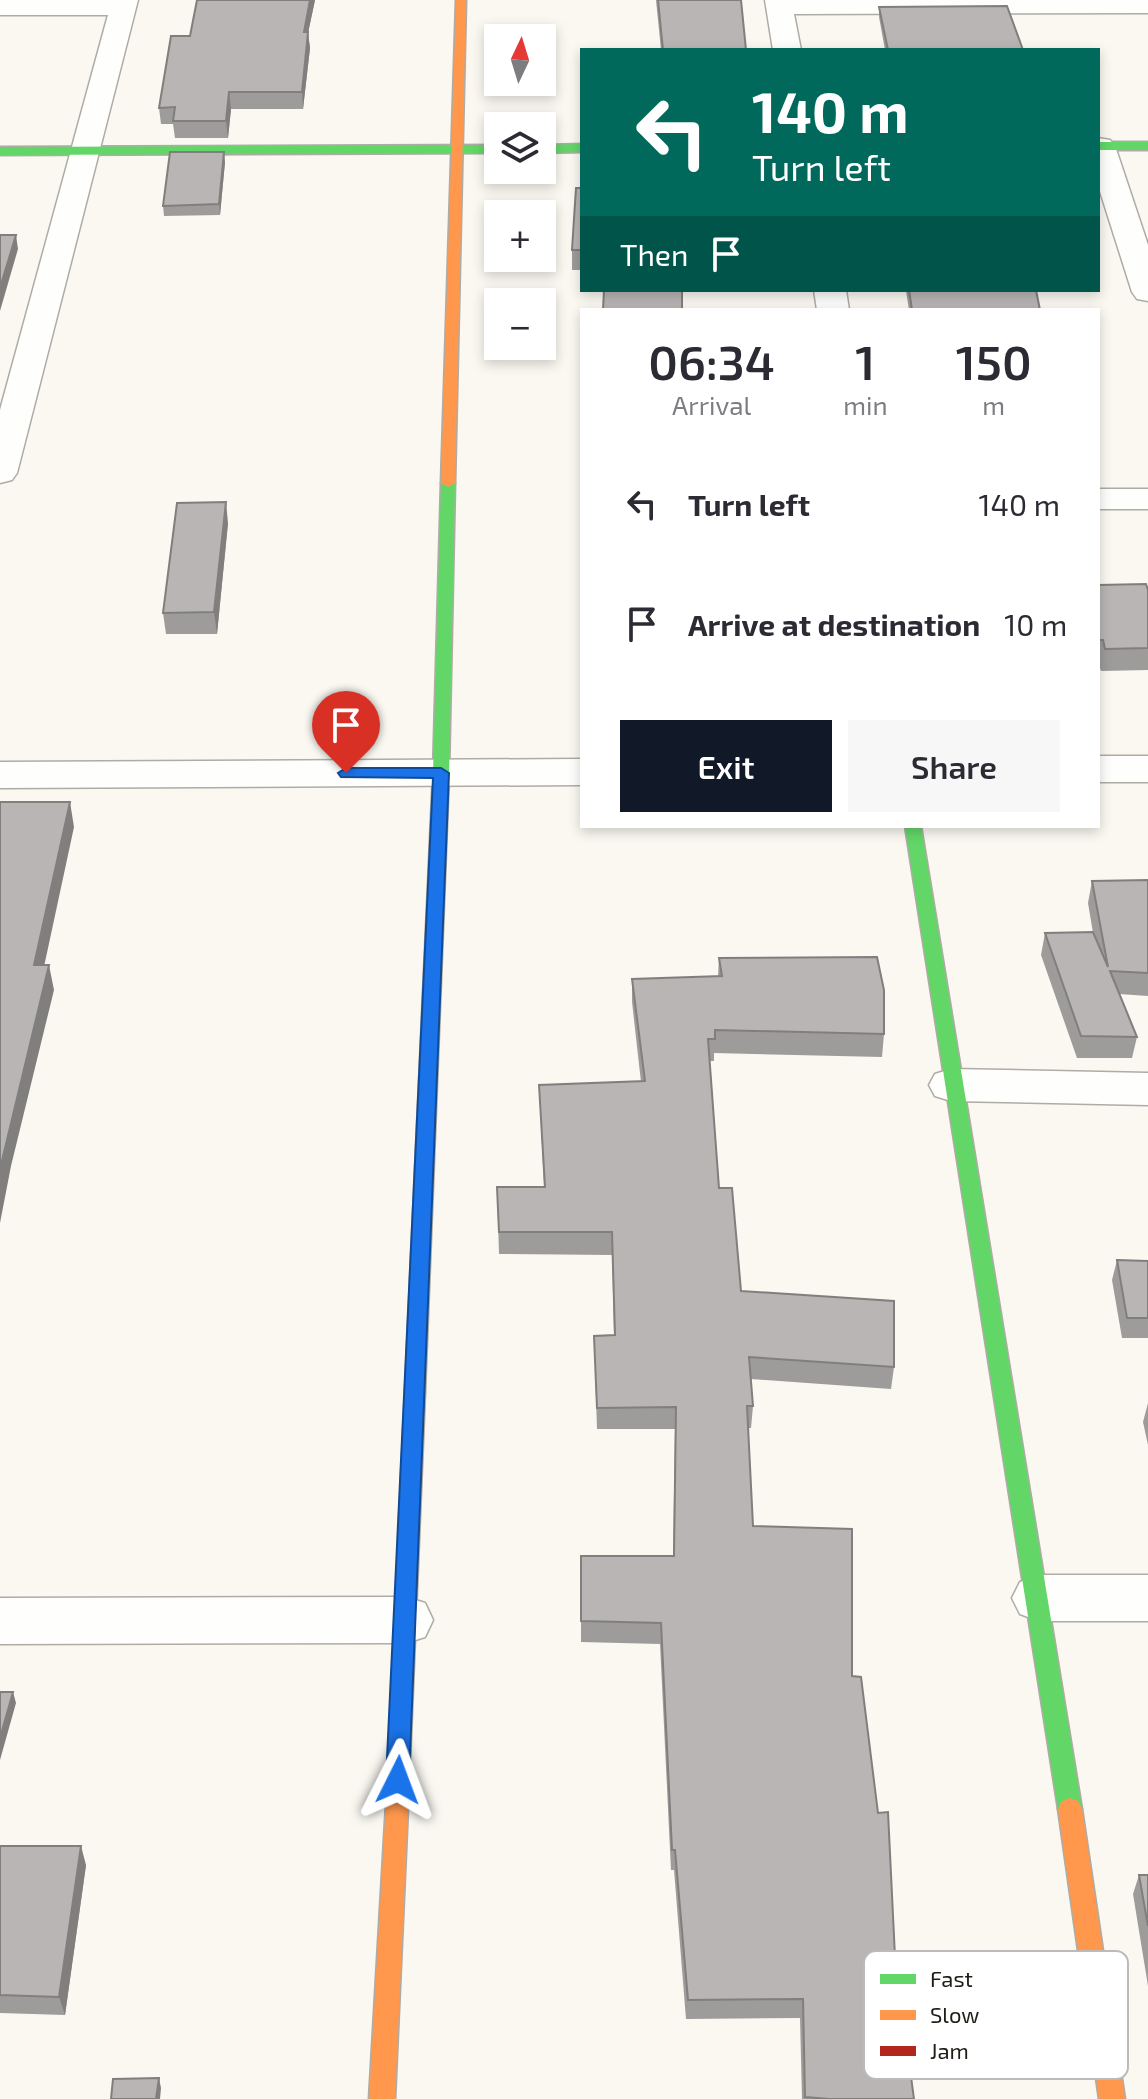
<!DOCTYPE html>
<meta charset="utf-8">
<style>
:root{--surface:#fff;--page:#f7f7f7;--text:#2b2b33;--muted:#7c7c81;--accent:#111827}
body{margin:0;font-family:"Exo 2",sans-serif;background:var(--page);color:var(--text);height:100vh;display:flex;flex-direction:column;font-size:30px;white-space:nowrap}
*{box-sizing:border-box;margin:0}
p{font-size:26px;color:var(--muted)}
.icon{flex:none;width:44px;height:44px;fill:none;stroke:currentColor;stroke-width:2;stroke-linecap:round;stroke-linejoin:round}
.map{position:relative;flex:1;overflow:hidden}
.panel{position:absolute;left:580px;top:308px;width:520px;height:520px;display:flex;flex-direction:column;background:var(--surface);border-radius:0px;box-shadow:0 4px 12px #0003}
.panel>*{flex:none}
.guide{position:absolute;left:580px;top:48px;width:520px;height:244px;border-radius:0px;box-shadow:0 4px 12px #0003;background:#00695c;color:#fff;overflow:hidden}
.needle{width:52px;rotate:4deg}
.tools{position:absolute;left:484px;top:24px;display:grid;gap:16px}
.tools a{display:grid;place-items:center;width:72px;height:72px;border-radius:0px;background:var(--surface);box-shadow:0 4px 12px #0003;font-size:40px}
.pin{position:absolute;display:grid;place-items:center;width:68px;height:68px;color:#fff;margin:-82px -34px;border-radius:50% 50% 50% 0;rotate:-45deg;box-shadow:0 0 8px #0007}
.pin .icon{rotate:45deg}
.me{position:absolute;width:88px;margin:-44px;rotate:3deg;stroke-linejoin:round;filter:drop-shadow(0 0 6px #0008)}
.turn{display:flex;align-items:center;gap:28px;height:168px;padding:0 40px;font-size:36px}
.turn .icon{width:104px;height:104px;stroke-width:2.5}
.turn b{display:block;font-size:56px;line-height:68px}
.then{display:flex;align-items:center;height:76px;padding:0 40px;background:#0003;gap:16px;font-size:30px}
.eta{display:flex;justify-content:space-evenly;align-items:center;height:136px;text-align:center}
.eta b{font-size:48px;font-weight:600;line-height:56px}
.primary-button{display:flex;gap:16px;margin-top:auto;padding:16px 40px}
.primary-button a{flex:1;height:92px;border-radius:0px;background:var(--accent);color:#fff;font-size:32px;font-weight:600;line-height:92px;text-align:center}
.primary-button a+a{background:var(--page);color:var(--text)}
ul{padding:0;list-style:none}
li{display:flex;align-items:center;gap:24px;height:120px;padding:0 40px}
li div{flex:1}
li b{display:block;font-size:30px}
li em{font-style:normal}
.map>svg:first-child{display:block}
.lines{fill:none;stroke-linecap:round;stroke-linejoin:round}
.street-casing{stroke:#aeaca5;stroke-width:3}
.fast-casing{stroke:#aeaca5;stroke-width:3}
.slow-casing{stroke:#aeaca5;stroke-width:3}
.jam-casing{stroke:#aeaca5;stroke-width:3}
.street{fill:#fefefd;fill-rule:evenodd}
.fast{fill:#63d668;fill-rule:evenodd}
.slow{fill:#ff974d;fill-rule:evenodd}
.jam{fill:#b3261e;fill-rule:evenodd}
.wall{fill:#9e9c9b}
.shaded-wall{fill:#817f7e}
.building{fill:#b8b5b4;stroke:#817f7e;stroke-width:2}
.route{fill:#1a73e8;stroke:#114b97;stroke-width:2}
.key{fill:#fff;stroke:#bcbbb9;stroke-width:2}
.key-label{font-size:22px;fill:#1f1d15}
</style>
<div class="map">
<svg width="1148" height="2099" viewBox="0 0 1148 2099">
<rect width="100%" height="100%" fill="#faf8f1"/>
<g class="lines">
<g class="street-casing">
<path id="street" d="M0 0H138L17 473 12 480 0 483V410L108 15H0Z
M765 0H1148V13L794 14 801 50H773Z
M1098 138 1110 140 1115 146 1148 245V301L1137 299 1132 292 1098 185Z
M814 290H846L849 310H817Z
M1098 489H1148V509H1098Z
M1098 756H1148V782H1098Z
M582 759V785L0 788V762Z
M951 1069 1148 1073V1105L951 1101 935 1096 929 1085 935 1074Z
M1039 1575H1148V1621H1039L1020 1614 1012 1598 1020 1582Z
M406 1597 425 1603 433 1620 425 1637 406 1643 0 1644V1598Z"/>
</g>
<g class="fast-casing">
<path id="fast" d="M1098 142H1148V150H1098Z
M582 144V152L542 153V145Z
M498 145V153L0 155V147Z
M448 479 455 483 449 773 425 1392 422 1398 415 1400 408 1398 405 1392 433 773 441 483Z
M905 826H921L1082 1809 1078 1817 1070 1820 1062 1817 1058 1809Z"/>
</g>
<g class="slow-casing">
<path id="slow" d="M456 0H466L455 483 448 487 441 483Z
M398 1775 406 1779 409 1786 395 2099H369L387 1786 390 1779Z
M1070 1798 1078 1801 1082 1809 1125 2099H1099L1058 1809 1062 1801Z"/>
</g>
<g class="jam-casing">
<path id="jam" d="M415 1384 422 1386 425 1392 409 1786 406 1793 398 1797 390 1793 387 1786 405 1392 408 1386Z"/>
</g>
<use href="#street" class="street"/>
<use href="#fast" class="fast"/>
<use href="#slow" class="slow"/>
<use href="#jam" class="jam"/>
</g>
<path class="wall" d="M197 0H315L308 33 310 48 303 109H231L228 138H175L173 124H161L159 108 190 36Z
M656 0H741L746 50H661Z
M879 7 1023 50H885L879 17Z
M225 162 220 215 164 216 163 206Z
M582 188V270H572V250Z
M897 290H1036L1040 310H909L906 291Z
M228 523 217 634H166L163 613Z
M1098 585 1148 590V670L1101 671 1098 662Z
M1148 880V996L1119 994 1137 1037 1132 1058H1077L1041 955 1045 933H1093L1088 903 1092 881Z
M719 958 884 1034 882 1057 714 1053V1061H710L719 1188 741 1291 894 1367 891 1389 751 1379 753 1406 751 1428H748L753 1526 852 1676 895 1957 914 2099H802L800 2018 686 2019 674 1870H671L660 1644 581 1642V1556H673L675 1429H597L594 1336 614 1335 612 1255 499 1254 497 1187H544L539 1085 641 1082 632 1002V979L718 976Z
M1117 1260 1148 1261V1338H1122L1112 1280Z
M1148 1403V1445L1143 1422Z
M0 1846 86 1865 65 2015 0 2013Z
M1139 1875H1148V1986L1133 1894Z"/>
<path class="shaded-wall" d="M310 0H315L308 33 310 48 303 109 302 92 304 32Z
M229 92 231 109 228 138 226 121Z
M224 152 225 162 220 215 219 204Z
M16 235 18 249 0 311V288Z
M226 502 228 523 217 634 214 612Z
M70 802 74 827 39 990 34 965Z
M49 965 54 990 11 1166 0 1223V1169Z
M13 1692 16 1703 0 1760V1738Z
M81 1846 86 1865 65 2015 59 1997Z
M159 2078 161 2088 160 2099H156Z"/>
<path class="building" d="M197 0H310L304 32H308L302 92H229L226 121H173L175 107 159 108 171 36H190Z
M658 0H741L746 50H663Z
M1007 6 1023 50H888L879 7Z
M170 152H224L219 204 163 206Z
M576 188H582V250H572Z
M0 235H16L0 288Z
M604 290H682V310H603Z
M909 290H1036L1040 310H912Z
M226 502 214 612 163 613 177 503Z
M1146 584 1148 590V648L1105 649 1103 640H1098V585Z
M0 802H70L34 965H49L0 1169Z
M1148 880V973L1110 971 1137 1037 1081 1036 1045 933 1093 932 1108 967 1092 881Z
M877 957 884 990V1034L715 1030V1039H708L719 1188H732L741 1291 894 1301V1367L749 1357 753 1406H747L753 1526 852 1529V1676L861 1677 878 1813 888 1812 895 1957 914 2099H829L805 2097 803 1999 688 2000 675 1850H672L661 1623 581 1621V1556H674L676 1407 597 1408 594 1336 615 1335 612 1232H499L497 1187H545L539 1085 645 1081 632 979 722 976 719 958Z
M1117 1260 1148 1261V1318H1127Z
M0 1692H13L0 1738Z
M0 1846H81L59 1997 0 1995Z
M1139 1875H1148V1926Z
M159 2078 156 2099H111L113 2079Z"/>
<path class="route" d="M346 768H441L449 773 409 1780 406 1787 398 1790 389 1787 386 1780 433 778 341 777 338 773Z"/>
<rect x="864" y="1951" width="264" height="128" rx="12" class="key"/>
<rect x="880" y="1974" width="36" height="10" fill="#63d668"/>
<rect x="880" y="2010" width="36" height="10" fill="#ff974d"/>
<rect x="880" y="2046" width="36" height="10" fill="#b3261e"/>
<g class="key-label">
<text x="930" y="1987">Fast</text>
<text x="930" y="2023">Slow</text>
<text x="930" y="2059">Jam</text>
</g>
</svg>
<div class="tools">
<a><svg class="needle" viewBox="-14 -14 28 28"><path d="M0-13l5 13h-10z" fill="#e53935"/><path d="M0 13l5-13h-10z" fill="#7c7c81"/></svg></a>
<a><svg class="icon" aria-label="layers" viewBox="0 0 24 24"><path d="M12 4l9 5-9 5-9-5zM3 14l9 5 9-5"/></svg></a>
<a>+</a>
<a>−</a>
</div>
<div class="pin" style="left:346px;top:773px;background:#d93025"><svg class="icon" aria-label="arrive" viewBox="0 0 24 24"><path d="M6 21V4h12l-3 4 3 4H6"/></svg></div>
<svg class="me" style="left:398px;top:1780px" viewBox="-20 -20 40 40"><path d="M0-17L14 15 0 8-14 15z" fill="#1a73e8" stroke="#fff" stroke-width="4"/></svg>
<div class="guide">
<div class="turn"><svg class="icon" aria-label="left" viewBox="0 0 24 24"><path d="M17 20v-9H6M10 6l-5 5 5 5"/></svg><div><b>140 m</b>Turn left</div></div>
<div class="then">Then<svg class="icon" aria-label="arrive" viewBox="0 0 24 24"><path d="M6 21V4h12l-3 4 3 4H6"/></svg></div>
</div>
<section class="panel">
<div class="eta">
<div><b>06:34</b><p>Arrival</p></div>
<div><b>1</b><p>min</p></div>
<div><b>150</b><p>m</p></div>
</div>
<ul>
<li><svg class="icon" aria-label="left" viewBox="0 0 24 24"><path d="M17 20v-9H6M10 6l-5 5 5 5"/></svg><div><b>Turn left</b></div><em>140 m</em></li>
<li><svg class="icon" aria-label="arrive" viewBox="0 0 24 24"><path d="M6 21V4h12l-3 4 3 4H6"/></svg><div><b>Arrive at destination</b></div><em>10 m</em></li>
</ul>
<div class="primary-button"><a>Exit</a><a>Share</a></div>
</section>
</div>
